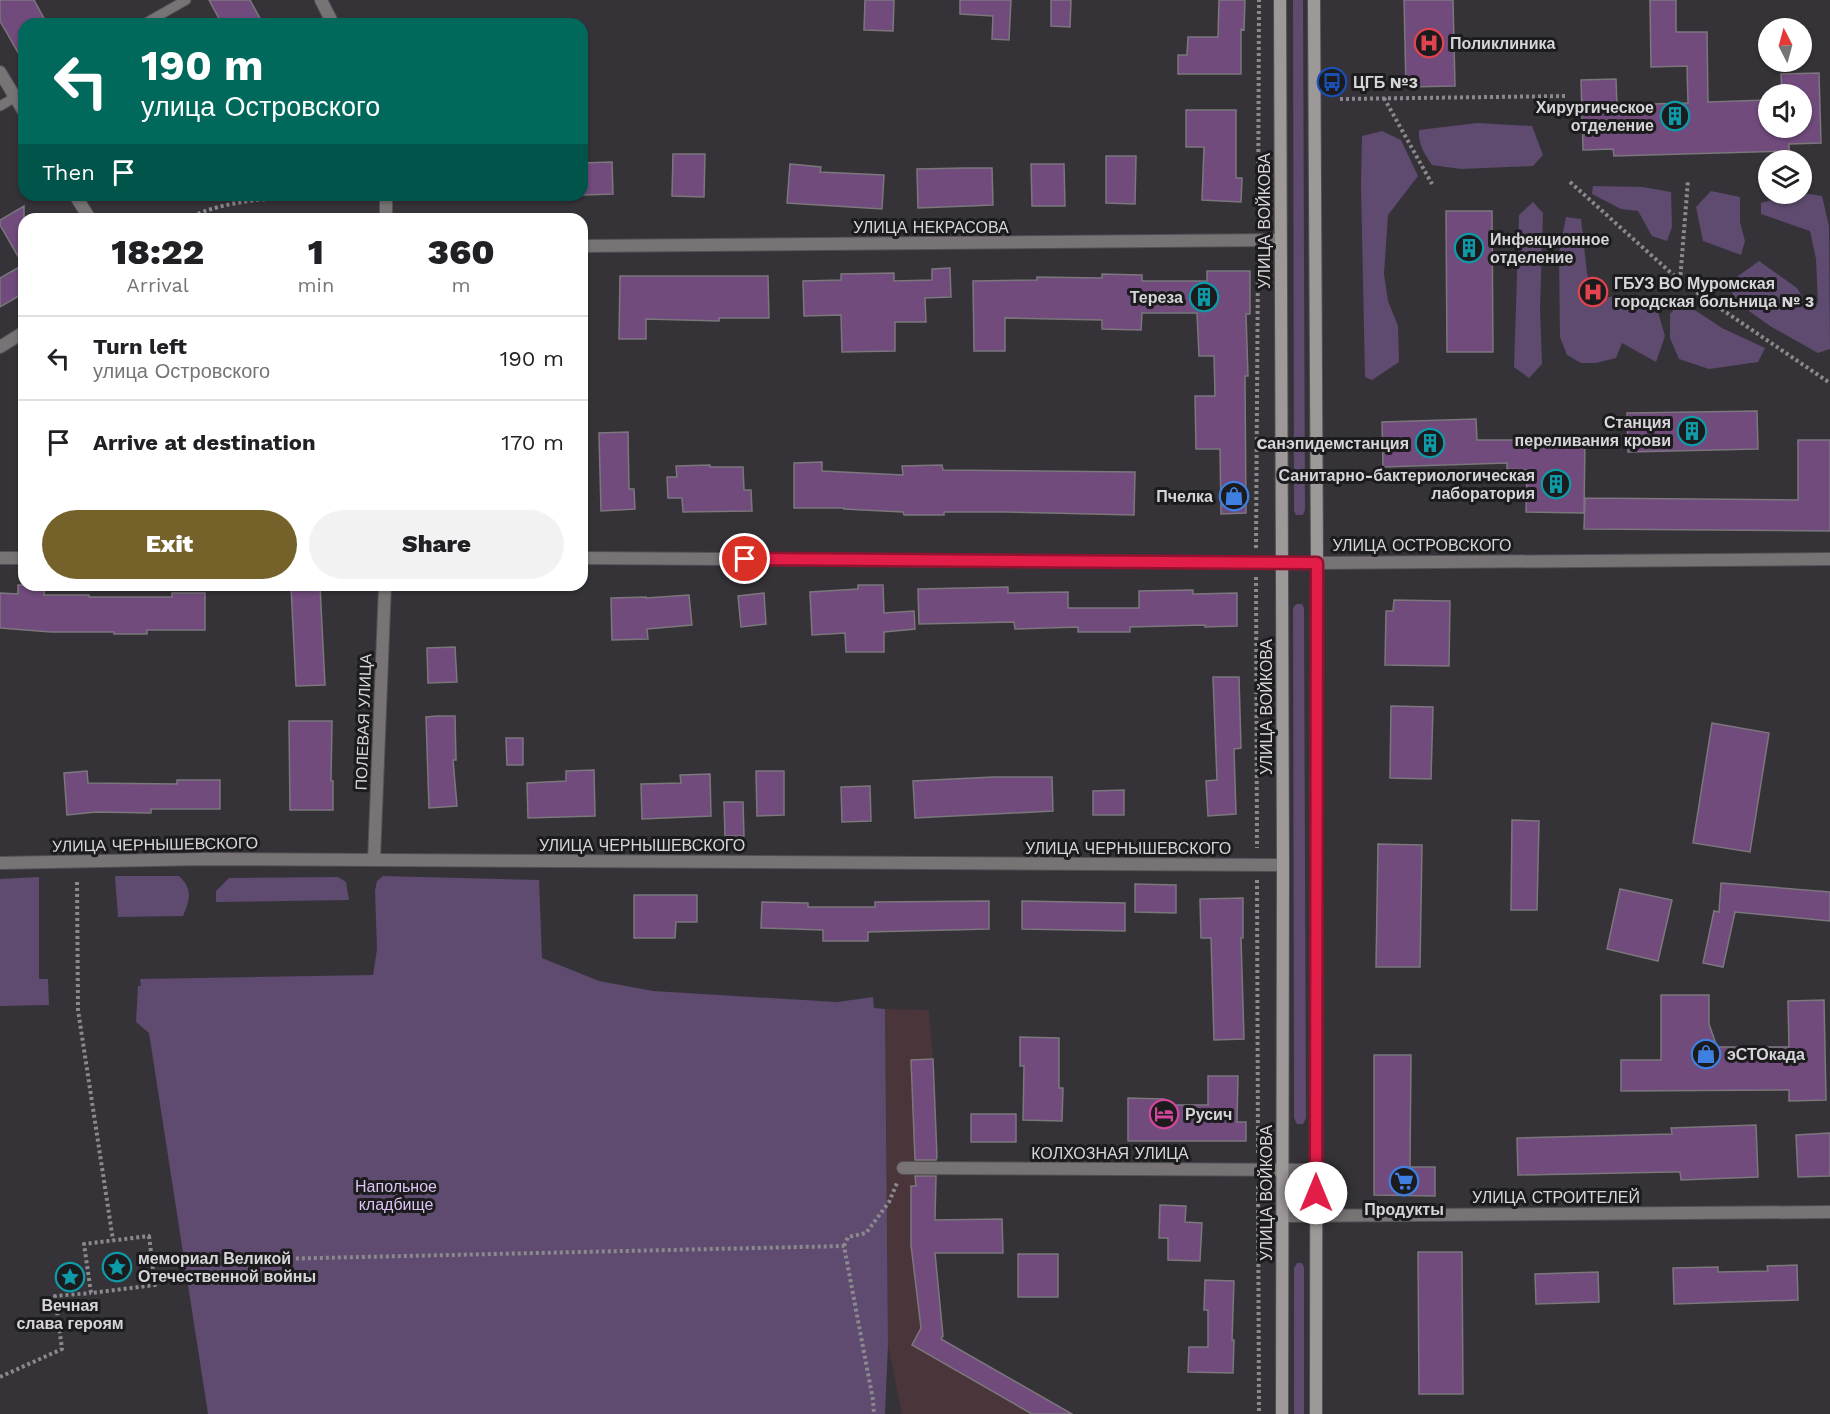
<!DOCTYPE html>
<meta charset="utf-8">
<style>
:root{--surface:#fff;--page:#f2f2f2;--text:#202124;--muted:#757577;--line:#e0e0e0;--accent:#75622b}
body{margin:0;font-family:"Work Sans",sans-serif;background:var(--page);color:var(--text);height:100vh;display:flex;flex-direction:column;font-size:22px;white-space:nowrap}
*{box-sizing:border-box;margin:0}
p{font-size:20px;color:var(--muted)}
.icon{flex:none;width:33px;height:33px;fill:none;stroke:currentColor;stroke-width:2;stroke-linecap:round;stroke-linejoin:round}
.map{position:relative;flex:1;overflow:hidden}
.side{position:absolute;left:18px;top:213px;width:570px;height:378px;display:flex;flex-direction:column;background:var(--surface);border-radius:18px;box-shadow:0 2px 4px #0004}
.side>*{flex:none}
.hud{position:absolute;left:18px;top:18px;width:570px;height:183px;border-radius:18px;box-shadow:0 2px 4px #0004;background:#00695c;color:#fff;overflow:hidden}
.needle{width:39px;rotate:354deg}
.fabs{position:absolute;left:1758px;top:18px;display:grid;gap:12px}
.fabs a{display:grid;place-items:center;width:54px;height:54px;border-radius:50%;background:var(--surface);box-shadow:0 2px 4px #0004;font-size:30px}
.pin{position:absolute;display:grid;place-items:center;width:51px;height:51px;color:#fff;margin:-26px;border:3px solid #fff;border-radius:50%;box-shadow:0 2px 6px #0007}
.me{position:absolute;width:66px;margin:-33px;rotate:0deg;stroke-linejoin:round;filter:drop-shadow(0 0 4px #0008)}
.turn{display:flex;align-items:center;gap:21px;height:126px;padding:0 24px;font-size:27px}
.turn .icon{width:78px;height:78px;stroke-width:2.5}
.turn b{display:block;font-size:42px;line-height:51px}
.then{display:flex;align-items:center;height:57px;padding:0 24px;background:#0003;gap:12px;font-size:22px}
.eta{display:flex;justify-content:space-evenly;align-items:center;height:102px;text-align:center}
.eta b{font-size:36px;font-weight:800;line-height:42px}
.button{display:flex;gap:12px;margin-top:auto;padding:12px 24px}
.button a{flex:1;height:69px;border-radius:36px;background:var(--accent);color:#fff;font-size:24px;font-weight:800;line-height:69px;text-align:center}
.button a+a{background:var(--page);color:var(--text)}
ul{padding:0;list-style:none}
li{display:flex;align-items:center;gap:18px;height:84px;padding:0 24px;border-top:2px solid var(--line)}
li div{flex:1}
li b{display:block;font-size:22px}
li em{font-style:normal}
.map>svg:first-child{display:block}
.industrial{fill:#49353a}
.green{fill:#5e4b6f}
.building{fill:#704b7c;stroke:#7b777d;stroke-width:1.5}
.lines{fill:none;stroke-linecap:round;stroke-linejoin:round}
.service-casing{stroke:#525055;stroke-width:11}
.minor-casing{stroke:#525055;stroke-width:14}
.secondary-casing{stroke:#525055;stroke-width:14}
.path{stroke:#8b898e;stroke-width:4;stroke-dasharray:3 3;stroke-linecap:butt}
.service{stroke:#787475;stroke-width:9}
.minor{stroke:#787475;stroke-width:12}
.secondary{stroke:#9e9999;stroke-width:12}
.route-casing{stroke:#92132f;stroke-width:15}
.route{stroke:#e11d48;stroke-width:10}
.labels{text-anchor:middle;stroke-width:6;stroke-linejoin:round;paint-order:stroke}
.poi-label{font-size:16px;font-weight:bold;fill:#d7d5d9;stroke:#1c1b1d;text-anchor:start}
.street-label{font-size:16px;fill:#d7d5d9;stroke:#1c1b1d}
.park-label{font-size:16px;fill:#ddc4f4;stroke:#1c1b1d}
</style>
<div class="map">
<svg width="1830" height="1414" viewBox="0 0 1830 1414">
<rect width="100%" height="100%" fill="#353338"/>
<path class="industrial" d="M885 1009 929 1010 933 1059 937 1157 934 1248 941 1319 944 1333 941 1339 1068 1412 1067 1414H902L888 1345Z"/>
<path class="green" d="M1293 0H1303L1305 510 1303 515H1296L1294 511Z
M1477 123 1532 126 1543 155 1533 166 1461 169 1432 165C1424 153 1418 144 1419 130Z
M1382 131 1401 140 1418 176 1388 215 1384 274 1388 301 1398 326 1399 362 1372 380 1365 377 1361 185 1362 136Z
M1593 186 1643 187 1671 192 1672 227 1667 241 1652 236 1638 211 1621 209 1592 194Z
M1711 191 1740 197V222L1745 241 1741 255 1703 241 1696 207Z
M1802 193 1822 196 1829 226 1830 349 1818 353 1770 326 1738 303 1727 284 1759 261 1797 288 1807 305 1818 303 1816 259 1810 231 1761 214V203L1792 194Z
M1533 202 1543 213 1540 308 1542 364 1529 378 1514 367 1519 215Z
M1566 217 1581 219 1587 273 1594 300 1620 295 1656 305 1665 336 1656 362 1622 343 1616 358 1596 363H1581L1567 355 1560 337 1559 253Z
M1681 301 1722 328 1765 348 1758 362 1709 369 1679 359 1670 338V314Z
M1296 604H1302L1304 608 1306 1118 1303 1124H1297L1294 1118 1293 608Z
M115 876H179C193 889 190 900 183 916L118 917Z
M383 876 539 880 542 958 599 981 653 991 837 1002 873 997 874 1008 885 1009 888 1345 885 1414H208L149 1033 136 1022 138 986H141L140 979 373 975 377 949 375 891 377 881Z
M39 877V979H48L49 1005 0 1006V879Z
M338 877 346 882 349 900 216 902V891L229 878Z
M1297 1263H1302L1304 1267V1414H1294V1268Z"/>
<path class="building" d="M0 0H34L47 24H24V63L0 21Z
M209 0H250L263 24H222Z
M865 0H894L893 31 864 30Z
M960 0H1011L1009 40 992 39 993 16 960 14Z
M1051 0H1071L1070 27 1051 26Z
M1219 0H1245L1244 30 1241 29V74H1178V55H1187L1188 37H1218Z
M1404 0H1453L1455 86 1406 87Z
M1650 0H1676V32H1707L1708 102 1768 100V128H1802V94H1782L1781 74 1819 73 1821 143 1789 144V151L1614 156 1613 149 1583 150 1581 80 1616 79 1617 105 1688 103 1687 66 1651 67Z
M1186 110H1236V178H1242L1241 202 1202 200 1204 147H1186Z
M673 154H705L704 197 672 196Z
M1106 156H1136L1135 204 1106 203Z
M612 162 613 194 582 195V163Z
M790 164 821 167 820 172 884 175 882 209 787 203Z
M1031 164H1064L1065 206H1032Z
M965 168H992L993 205 918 208 917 169Z
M24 206V293L0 307V278L23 265 0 225V220Z
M1446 211H1492L1493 352H1447Z
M950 268 951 297 925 298 926 322H895V351L842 352 841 315 804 316 803 281 841 280V274L894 273V281L932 280V269Z
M1207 271H1250V314H1246L1248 376H1245L1246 513 1221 514 1220 449H1196L1195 396H1215L1214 356H1199L1197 313H1142L1141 330 1102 329V320L1005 318V351H974L973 281 1037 280V277L1102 278V274L1142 275V281H1207Z
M620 276H768L769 318H719V321L646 319V339H619Z
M1757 411 1758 449 1628 452 1627 413Z
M1476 419 1477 440H1585L1584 513 1526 512 1527 470 1507 469V463L1383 467 1382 422Z
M628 432 629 489H634L635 509 601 511 599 433Z
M1798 440H1830V531L1584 529 1585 498 1798 500Z
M822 462V471L903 475 902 466 942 465 943 470 1135 472 1134 515 1004 512H944V515H904L903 512 844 509V508H794V463Z
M710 465V467H743L744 490H751L752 511 683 512 682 498H668L667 477H677L676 466Z
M18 585H45L44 595H89V597H172V593H205V630H147V634H114V632H51L0 628V593L18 594Z
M858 585H883L884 613 914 611 915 629 884 632V652H846L845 633 812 635 810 592 858 589Z
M320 586 325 685 296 686 291 587Z
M1008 587V593L1068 592V608H1139V591L1193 590V594L1237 593V626L1205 627V625L1130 627V632H1078V627L1015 629 1014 622 919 624 918 589Z
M764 593 766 624 741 627 738 596Z
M689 595 692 625 647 629 648 639 612 640 611 598 646 597V598Z
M1394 600 1450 601 1449 666 1385 665 1386 611H1393Z
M455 647 457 682 428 683 427 648Z
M1213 677H1239L1241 748 1234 749 1236 814 1208 816 1206 781 1217 780Z
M1391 706 1433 707 1431 779 1390 778Z
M437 716H455L456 760H453L457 806 429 808 426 717Z
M289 721H332L331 781H333V810H290Z
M1712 723 1769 733 1750 852 1693 843Z
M506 738H523V765H507Z
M594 770 595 816 528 818 527 783 566 781V771Z
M87 771 88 783 177 784V780H220V809H151V813L96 812 67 815 64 773Z
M756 771H784V815L757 816Z
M710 774 711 816 642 819 641 784 681 783 680 775Z
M993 777H1052L1053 811 915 818 913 781Z
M870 786 871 821 842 822 841 787Z
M1124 790V815H1093V791Z
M724 802H743L744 836H725Z
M1512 820 1539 821 1537 910H1511Z
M1378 844 1422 845 1420 967H1376Z
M1721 883 1830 892V921L1735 912 1723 967 1703 963 1714 911 1719 912Z
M1135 884 1176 885V913L1135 912Z
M1620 889 1672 900 1658 961 1607 949Z
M634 895H697V922H676L675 938H634Z
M1243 898V938H1241L1244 1039 1214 1040 1211 938H1201L1200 899Z
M989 901V929L868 932V941H823V930L761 928 762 902 808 903V907H875V902Z
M1022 901 1125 903V931L1022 929Z
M1661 995H1709V1024L1717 1047H1789L1788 1001 1824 1000 1826 1100 1789 1101V1090L1621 1091V1060H1661Z
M1020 1037 1059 1038V1088H1063L1062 1121 1023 1120 1024 1066H1020Z
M1374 1055H1411L1410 1167H1435V1196L1374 1195Z
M933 1059 937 1157 936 1160H915L911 1060Z
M1208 1076H1238L1237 1122H1246V1141H1128V1098L1164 1099V1105H1208Z
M971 1114H1016V1142H971Z
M1756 1125 1758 1177 1681 1180 1680 1172H1673L1518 1175 1517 1138 1672 1134 1671 1128Z
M1830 1133V1176L1798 1177 1796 1135Z
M915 1176H936L935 1220 1002 1219 1003 1253H935L943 1336 941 1339 1072 1414H1032L912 1345 921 1328 911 1245V1186H916Z
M1160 1205 1186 1206 1185 1222 1202 1223 1200 1261 1168 1260V1238H1159Z
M1418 1252H1462L1463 1394H1419Z
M1018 1254H1058V1297H1018Z
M1797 1265 1798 1300 1674 1304 1673 1268 1718 1267V1272L1768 1271 1767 1266Z
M1598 1272 1599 1302 1536 1304 1535 1274Z
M1205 1280 1234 1281 1232 1340H1234L1233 1373 1188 1372 1189 1347H1208V1310H1204Z"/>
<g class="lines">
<g class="service-casing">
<path id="service" d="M144 24 186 0
M0 106 24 92"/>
</g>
<g class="minor-casing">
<path id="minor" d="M321 0 333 24
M0 72 24 112
M75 195 90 219
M386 195V219
M582 246 1280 240
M0 347 24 332
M0 558H24
M582 558 1317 563 1830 559
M374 860 385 585
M0 863 204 859 1283 865
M903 1168 1316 1170
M1282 1216 1830 1212"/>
</g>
<g class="secondary-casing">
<path id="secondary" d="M1280 0 1283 865 1282 1414
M1314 0 1317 563 1316 1414"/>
</g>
<path class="path" d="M1384 98 1432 184
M1340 99 1567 96
M1570 182 1680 281 1830 383
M338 195 370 199
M187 219C227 198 276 199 320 195
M1258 224 1259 0
M1680 281 1688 180
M1256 548 1258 256
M1256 577 1257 848
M1257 880 1258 1154
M77 882 78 1010 113 1240
M1258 1186 1259 1414
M149 1236 155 1285 91 1293 84 1244Z
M844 1246 848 1237 866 1233 889 1202 897 1183
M152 1264 187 1261 844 1246 873 1400 874 1414
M0 1377 62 1349 55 1296 91 1293"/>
<use href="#service" class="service"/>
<use href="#minor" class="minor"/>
<use href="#secondary" class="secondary"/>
</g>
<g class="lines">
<g class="route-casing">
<path id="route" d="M745 559 1317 563 1316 1193"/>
</g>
<use href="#route" class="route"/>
</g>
<defs>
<g id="hospital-ring" transform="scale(1.5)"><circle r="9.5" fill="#1c1b1d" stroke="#e0444e" stroke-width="1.5"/><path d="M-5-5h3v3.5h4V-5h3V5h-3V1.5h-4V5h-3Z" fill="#e0444e"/></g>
<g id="bus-ring" transform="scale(1.5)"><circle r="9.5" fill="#1c1b1d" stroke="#1a4fb4" stroke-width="1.5"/><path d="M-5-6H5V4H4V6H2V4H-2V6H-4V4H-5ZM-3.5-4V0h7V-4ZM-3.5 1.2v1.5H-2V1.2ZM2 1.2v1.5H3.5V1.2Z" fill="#1a4fb4"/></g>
<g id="building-ring" transform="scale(1.5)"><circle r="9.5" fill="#1c1b1d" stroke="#0f9aa8" stroke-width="1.5"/><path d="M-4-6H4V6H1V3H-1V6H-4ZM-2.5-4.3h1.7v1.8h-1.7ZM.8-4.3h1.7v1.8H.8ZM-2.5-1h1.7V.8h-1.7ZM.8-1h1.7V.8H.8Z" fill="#0f9aa8"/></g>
<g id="shop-ring" transform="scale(1.5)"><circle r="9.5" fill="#1c1b1d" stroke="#3f7fe0" stroke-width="1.5"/><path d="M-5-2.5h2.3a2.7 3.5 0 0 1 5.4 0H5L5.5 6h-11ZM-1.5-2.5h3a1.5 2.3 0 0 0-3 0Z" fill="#3f7fe0"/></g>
<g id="hotel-ring" transform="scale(1.5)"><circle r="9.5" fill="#1c1b1d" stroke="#d1479c" stroke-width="1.5"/><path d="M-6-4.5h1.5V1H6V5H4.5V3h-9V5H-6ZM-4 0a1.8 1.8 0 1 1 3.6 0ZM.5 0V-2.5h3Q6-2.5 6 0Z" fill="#d1479c"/></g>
<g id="supermarket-ring" transform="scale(1.5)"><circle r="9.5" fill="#1c1b1d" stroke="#3f7fe0" stroke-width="1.5"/><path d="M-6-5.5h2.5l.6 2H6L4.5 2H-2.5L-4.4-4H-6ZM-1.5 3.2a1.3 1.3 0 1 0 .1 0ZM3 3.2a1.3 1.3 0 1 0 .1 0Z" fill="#3f7fe0"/></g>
<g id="sight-ring" transform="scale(1.5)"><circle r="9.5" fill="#1c1b1d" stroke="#0f9aa8" stroke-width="1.5"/><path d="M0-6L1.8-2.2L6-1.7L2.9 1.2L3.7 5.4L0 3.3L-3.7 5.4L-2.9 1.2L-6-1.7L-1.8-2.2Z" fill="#0f9aa8"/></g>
</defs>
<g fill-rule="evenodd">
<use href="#hospital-ring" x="1429" y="43"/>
<use href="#bus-ring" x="1332" y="82"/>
<use href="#building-ring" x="1675" y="116"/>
<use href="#building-ring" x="1469" y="248"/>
<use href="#hospital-ring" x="1593" y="292"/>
<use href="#building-ring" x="1204" y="297"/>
<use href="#building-ring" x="1692" y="431"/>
<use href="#building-ring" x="1430" y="443"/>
<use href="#building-ring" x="1556" y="484"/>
<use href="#shop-ring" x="1234" y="496"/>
<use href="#shop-ring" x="1706" y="1054"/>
<use href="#hotel-ring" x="1164" y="1114"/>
<use href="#supermarket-ring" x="1404" y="1181"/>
<use href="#sight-ring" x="117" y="1267"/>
<use href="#sight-ring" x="70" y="1277"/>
</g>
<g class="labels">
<g class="poi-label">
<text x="1450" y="49">Поликлиника</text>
<text x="1353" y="88">ЦГБ №3</text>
<text x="1654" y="113" text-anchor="end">Хирургическое<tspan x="1654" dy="18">отделение</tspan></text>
<text x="1490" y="245">Инфекционное<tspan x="1490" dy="18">отделение</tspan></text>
<text x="1614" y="289">ГБУЗ ВО Муромская<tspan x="1614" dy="18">городская больница № 3</tspan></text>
<text x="1183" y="303" text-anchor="end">Тереза</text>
<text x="1671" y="428" text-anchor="end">Станция<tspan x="1671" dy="18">переливания крови</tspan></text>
<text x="1409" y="449" text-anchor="end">Cанэпидемстанция</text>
<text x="1535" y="481" text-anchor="end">Санитарно-бактериологическая<tspan x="1535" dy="18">лаборатория</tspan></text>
<text x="1213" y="502" text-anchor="end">Пчелка</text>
<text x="1727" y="1060">эСТОкада</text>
<text x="1185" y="1120">Русич</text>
<text x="1404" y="1215" text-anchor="middle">Продукты</text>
<text x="138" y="1264">мемориал Великой<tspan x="138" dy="18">Отечественной войны</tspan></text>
<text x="70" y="1311" text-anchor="middle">Вечная<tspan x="70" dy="18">слава героям</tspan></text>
</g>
<g class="street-label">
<text transform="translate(1264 221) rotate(-90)" y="6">УЛИЦА ВОЙКОВА</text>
<text x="931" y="233">УЛИЦА НЕКРАСОВА</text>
<text x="1422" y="551">УЛИЦА ОСТРОВСКОГО</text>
<text transform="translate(1266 707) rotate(-90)" y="6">УЛИЦА ВОЙКОВА</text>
<text transform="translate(363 722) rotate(-88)" y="6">ПОЛЕВАЯ УЛИЦА</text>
<text transform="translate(155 844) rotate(-1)" y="6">УЛИЦА ЧЕРНЫШЕВСКОГО</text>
<text x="642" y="851">УЛИЦА ЧЕРНЫШЕВСКОГО</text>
<text x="1128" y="854">УЛИЦА ЧЕРНЫШЕВСКОГО</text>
<text x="1110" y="1159">КОЛХОЗНАЯ УЛИЦА</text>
<text transform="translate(1266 1193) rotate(-90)" y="6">УЛИЦА ВОЙКОВА</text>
<text x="1556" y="1203">УЛИЦА СТРОИТЕЛЕЙ</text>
</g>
<g class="park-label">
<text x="396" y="1192">Напольное<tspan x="396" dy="18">кладбище</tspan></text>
</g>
</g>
</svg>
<div class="fabs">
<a><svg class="needle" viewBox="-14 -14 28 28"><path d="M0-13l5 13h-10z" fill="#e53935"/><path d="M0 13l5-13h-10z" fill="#757577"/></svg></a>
<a><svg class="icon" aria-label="sound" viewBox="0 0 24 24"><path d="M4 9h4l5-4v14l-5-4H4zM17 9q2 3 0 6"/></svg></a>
<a><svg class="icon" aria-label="layers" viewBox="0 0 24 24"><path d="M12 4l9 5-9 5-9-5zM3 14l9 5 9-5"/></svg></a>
</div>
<div class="pin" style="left:745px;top:559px;background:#d93025"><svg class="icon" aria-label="arrive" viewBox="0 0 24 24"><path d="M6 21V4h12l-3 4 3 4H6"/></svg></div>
<svg class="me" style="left:1316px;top:1193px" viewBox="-20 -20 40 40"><circle r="19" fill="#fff"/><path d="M0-13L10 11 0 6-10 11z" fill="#e11d48"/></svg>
<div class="hud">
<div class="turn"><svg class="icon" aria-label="left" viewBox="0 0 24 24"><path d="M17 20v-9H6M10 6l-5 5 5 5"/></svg><div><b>190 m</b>улица Островского</div></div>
<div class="then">Then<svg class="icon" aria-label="arrive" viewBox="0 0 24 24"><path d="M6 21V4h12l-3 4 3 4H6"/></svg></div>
</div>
<section class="side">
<div class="eta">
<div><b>18:22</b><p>Arrival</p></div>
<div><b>1</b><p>min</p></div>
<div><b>360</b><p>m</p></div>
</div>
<ul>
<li><svg class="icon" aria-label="left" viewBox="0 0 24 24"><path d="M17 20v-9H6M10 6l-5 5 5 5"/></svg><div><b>Turn left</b><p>улица Островского</p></div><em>190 m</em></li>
<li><svg class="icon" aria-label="arrive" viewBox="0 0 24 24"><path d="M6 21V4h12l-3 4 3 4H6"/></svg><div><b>Arrive at destination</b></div><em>170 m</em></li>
</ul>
<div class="button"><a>Exit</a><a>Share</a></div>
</section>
</div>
